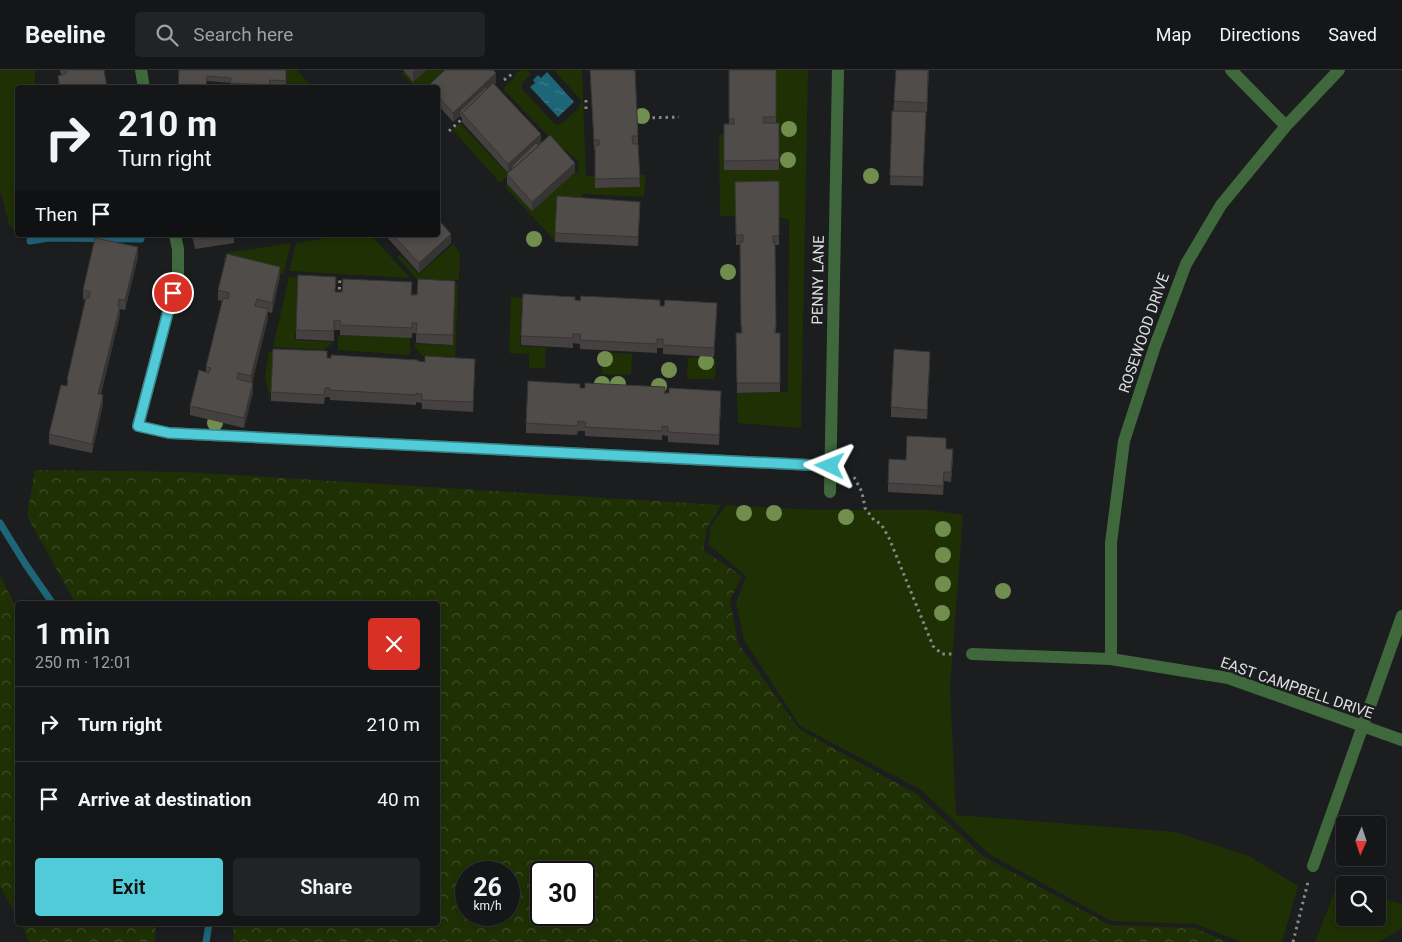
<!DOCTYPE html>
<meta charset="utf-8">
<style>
:root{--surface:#141617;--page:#212324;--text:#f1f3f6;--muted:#9d9fa1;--line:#333536;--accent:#52cbd8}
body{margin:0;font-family:Roboto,sans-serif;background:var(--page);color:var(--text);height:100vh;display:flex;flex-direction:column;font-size:19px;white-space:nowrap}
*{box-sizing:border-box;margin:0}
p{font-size:16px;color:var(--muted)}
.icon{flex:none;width:28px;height:28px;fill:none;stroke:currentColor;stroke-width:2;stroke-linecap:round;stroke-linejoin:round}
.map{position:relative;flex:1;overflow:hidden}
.details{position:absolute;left:15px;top:531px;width:425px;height:325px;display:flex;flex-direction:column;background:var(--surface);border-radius:5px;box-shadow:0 2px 8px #0003,0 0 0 1px var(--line)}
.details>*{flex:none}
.guide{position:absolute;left:15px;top:15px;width:425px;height:152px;border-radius:5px;box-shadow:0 2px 8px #0003,0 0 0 1px var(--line);background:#141617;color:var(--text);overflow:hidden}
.needle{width:32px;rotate:183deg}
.fabs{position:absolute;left:1336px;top:746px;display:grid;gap:10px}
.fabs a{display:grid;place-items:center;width:50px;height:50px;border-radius:5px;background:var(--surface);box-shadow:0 2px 8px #0003,0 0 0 1px var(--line);font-size:25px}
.speed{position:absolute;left:455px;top:791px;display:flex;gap:10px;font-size:25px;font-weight:700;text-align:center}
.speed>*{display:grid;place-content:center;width:65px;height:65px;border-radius:50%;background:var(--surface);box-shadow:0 2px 8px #0003,0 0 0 1px var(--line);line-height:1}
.speed small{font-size:12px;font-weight:400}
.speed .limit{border:2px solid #111;border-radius:8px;background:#fff;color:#111}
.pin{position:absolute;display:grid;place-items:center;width:42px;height:42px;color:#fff;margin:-21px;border:2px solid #fff;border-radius:50%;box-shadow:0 1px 5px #0007}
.me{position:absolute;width:55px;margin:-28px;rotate:272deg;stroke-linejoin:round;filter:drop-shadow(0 0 4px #0008)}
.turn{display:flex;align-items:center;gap:18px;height:105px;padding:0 20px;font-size:22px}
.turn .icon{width:65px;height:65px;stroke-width:2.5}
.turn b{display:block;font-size:35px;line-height:42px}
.then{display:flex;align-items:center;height:48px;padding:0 20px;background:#0003;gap:10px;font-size:19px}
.round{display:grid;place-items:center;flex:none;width:52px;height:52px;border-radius:5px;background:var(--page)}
.head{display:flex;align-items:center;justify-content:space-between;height:85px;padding:0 20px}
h1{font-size:30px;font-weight:600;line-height:38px}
.cta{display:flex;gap:10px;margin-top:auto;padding:10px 20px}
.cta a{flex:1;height:58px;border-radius:5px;background:var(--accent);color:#111;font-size:20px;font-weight:600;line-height:58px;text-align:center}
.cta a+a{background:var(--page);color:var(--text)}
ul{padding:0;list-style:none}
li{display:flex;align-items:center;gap:15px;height:75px;padding:0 20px;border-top:1px solid var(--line)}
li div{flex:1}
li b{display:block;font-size:19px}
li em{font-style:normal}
header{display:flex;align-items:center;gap:30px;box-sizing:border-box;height:70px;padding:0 25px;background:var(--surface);border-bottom:1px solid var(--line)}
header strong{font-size:24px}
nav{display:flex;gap:28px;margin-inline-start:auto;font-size:18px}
.search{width:350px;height:45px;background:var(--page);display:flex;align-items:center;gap:12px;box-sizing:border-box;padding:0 18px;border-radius:5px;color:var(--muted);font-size:19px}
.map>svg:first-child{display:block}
.green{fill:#1f3004}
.forest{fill:url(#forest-crowns);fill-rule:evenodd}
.water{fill:url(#water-ripples)}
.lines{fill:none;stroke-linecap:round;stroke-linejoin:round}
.stream{stroke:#1d6678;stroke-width:7}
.path{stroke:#86888a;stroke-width:3;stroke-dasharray:2.5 4;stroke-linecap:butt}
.minor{stroke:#3f693d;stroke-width:12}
.tree{fill:#718e4f}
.wall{fill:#444140}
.shaded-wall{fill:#373534}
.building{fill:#4f4c4a;stroke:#373534}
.route-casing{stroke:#35848c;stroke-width:12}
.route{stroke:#52cbd8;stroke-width:9}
.labels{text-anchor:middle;stroke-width:5;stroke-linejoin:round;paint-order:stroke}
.street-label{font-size:15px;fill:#dfe0e2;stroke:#1b1d1f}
</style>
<header>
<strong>Beeline</strong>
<div class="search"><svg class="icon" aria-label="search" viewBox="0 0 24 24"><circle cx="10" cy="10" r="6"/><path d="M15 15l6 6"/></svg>Search here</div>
<nav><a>Map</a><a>Directions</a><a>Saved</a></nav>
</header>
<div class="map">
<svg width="1402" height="872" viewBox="0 0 1402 872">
<defs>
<pattern id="forest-crowns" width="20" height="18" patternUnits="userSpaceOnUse" patternTransform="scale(1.25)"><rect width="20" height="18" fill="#1f3004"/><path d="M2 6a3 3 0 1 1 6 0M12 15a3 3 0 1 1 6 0" fill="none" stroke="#3f4e28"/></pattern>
<pattern id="water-ripples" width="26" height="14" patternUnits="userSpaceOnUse" patternTransform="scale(1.25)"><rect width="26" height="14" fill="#1d6678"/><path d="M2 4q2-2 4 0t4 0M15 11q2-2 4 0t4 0" fill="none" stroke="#3d7c8b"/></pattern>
</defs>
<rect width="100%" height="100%" fill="#1b1d1f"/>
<path class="green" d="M0 0H35V17L18 18 17 164 9 155 0 119Z
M287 0H297L312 17 275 18V16H286Z
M426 0H455L436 17H414L401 3 404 1Z
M522 0H527L531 4 522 13V19L555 54H561L579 38 581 30 554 0H582L586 106H595L596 118 640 117V105H646L644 127 582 124V128L638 131 555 171 505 117 507 114 532 141 575 102 579 103 578 91 545 63 503 19 514 8 516 3Z
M776 0H808L801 358 738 353 737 323 788 322 789 150 779 147 720 146 719 65 776 56Z
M460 53 509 105 500 113 453 60Z
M346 165H371L410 208 289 201 296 173Z
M291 173 283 205 223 191 226 183Z
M453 174 460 182 459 210 417 209 397 187 400 185 419 204Z
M289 207 337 210V215L298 214 295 270 334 272 323 280 273 277Z
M418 213 458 215 455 287 422 286 415 277V274L453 275 455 220Z
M511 227 550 229V232H522L520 276 546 277 545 298H529V284L509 283Z
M341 265 410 267V285L338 280V267Z
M269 282 301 283 273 287 270 331 265 306Z
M603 282 632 284 631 305 602 304Z
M688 287 716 288 715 309H687Z
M726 435 818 440H931L963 445 950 617 956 745 1175 762 1249 786 1298 816 1282 872H1241L1196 854 1111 851 989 784 921 720 800 656 744 570 736 533 746 506 709 475 710 457Z
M1337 815 1345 817V848H1378V827L1402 834V858L1379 872H1315Z"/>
<path class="forest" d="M35 400 185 402 721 435 707 458 703 480 742 506 730 530 738 573 799 659 918 725 983 786 1110 855 1195 858 1227 872H233L234 854H438V534H76L27 446ZM466 802H509V845H466ZM541 802H584V845H541Z
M0 506 17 539V847L0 816Z
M21 854H156L155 872H29Z"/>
<path class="water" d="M547 2 574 32 558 47 530 17 535 13 533 10 538 5 541 8Z"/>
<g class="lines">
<path class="stream" d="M30 171 49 168 141 169
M0 453 26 495 53 534
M206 872 209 854"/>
<path class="path" d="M504 10 512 4
M586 30V39
M646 48 679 47
M449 61 462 49
M339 226 340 207
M854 407 862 422 865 438 874 450 881 454 889 468 933 576 942 584H955
M1293 872 1308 812"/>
<path class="minor" d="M141 0 144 18
M1231 0 1286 56
M175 165 178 179V204L138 356 169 363 830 396
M830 422 838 0
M972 584 1111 589 1228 608 1402 670
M1111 589V473L1124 371 1155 276 1186 194 1221 135 1286 56 1339 0
M1313 796 1402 546"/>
</g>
<g class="tree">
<circle cx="642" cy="46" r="8"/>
<circle cx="789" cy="59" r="8"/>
<circle cx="788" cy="90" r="8"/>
<circle cx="871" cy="106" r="8"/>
<circle cx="534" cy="169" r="8"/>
<circle cx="728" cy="202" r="8"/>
<circle cx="605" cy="289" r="8"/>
<circle cx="706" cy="292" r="8"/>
<circle cx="669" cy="300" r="8"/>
<circle cx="602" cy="314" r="8"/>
<circle cx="618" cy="314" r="8"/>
<circle cx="659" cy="316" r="8"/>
<circle cx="215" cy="353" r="8"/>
<circle cx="744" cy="443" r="8"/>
<circle cx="774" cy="443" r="8"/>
<circle cx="846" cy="447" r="8"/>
<circle cx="943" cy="459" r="8"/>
<circle cx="943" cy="485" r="8"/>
<circle cx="943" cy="514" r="8"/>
<circle cx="1003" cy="521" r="8"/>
<circle cx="942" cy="543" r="8"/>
</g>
<path class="wall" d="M60 0H104L107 18H58V6L61 5Z
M179 0H286V16L270 15V18H230V13L207 11Z
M403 0H426L413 12Z
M590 0H635L640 117 595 118V80H594Z
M729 0H776V53H779V100H724V54H729Z
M929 0 927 42H926L923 116 890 115 894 31Z
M496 13 494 14 541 73 575 102 532 141 507 114V104L508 103 462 52V48L460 46 453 52 438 35V18H428V16Z
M779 111V175H775L776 263H780V322L737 323 736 263H741L740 175H736L735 112Z
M640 141 638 176 555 172V163Z
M192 165H247L234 167V173L195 179Z
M385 165H438L451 173 419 203Z
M138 187 125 240 120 239V245L101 324 103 334 92 383 49 374V364L67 316V310L85 230 83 229V220Z
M280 206 272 243 268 242V248L252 313 253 322 244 358 190 345V336L206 302V297L222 231 218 230V220Z
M455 220 453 275 416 273V263H412V268L340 265V260H334V271L296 269V260L412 225Z
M575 230 660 236 717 242 714 287 663 284V278H657V283L580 279V274L573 273V278L521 275V266Z
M327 288 418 291 475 299 473 342 422 339V333L416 332V335L330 330V327H325L324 334 271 331V322Z
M930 291 927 349 891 347V337Z
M580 318 665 323 721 330 719 375 668 372V366L662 365V370L585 366V361H578L577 365 526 363V353Z
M946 379 953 389 951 412 944 411 943 425 888 422V413L906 390Z"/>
<path class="shaded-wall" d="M416 0H426L413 12V2Z
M496 3V13L462 44 460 41V46L453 52V43Z
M541 64V73L512 96V100L508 103V94Z
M575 93V102L532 141V132Z
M451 164V173L419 203V193Z
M138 177V187L125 240V230Z
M280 197V206L272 243V233Z
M717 233V242L714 287V278Z
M120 236V245L98 333V324Z
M268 239V248L251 316V306Z
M930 282V291L927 349V340Z
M253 313V322L244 358V348Z
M103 325V334L92 383V374Z"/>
<path class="building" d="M66 0H104L107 18H60L58 6 66 4Z
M179 0H286V11L270 10 269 15 230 13 231 8 207 6 206 18H178Z
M445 0H493L496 3 453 43 438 26V18H430L428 16Z
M590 0H635L638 66H632L633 74H638L640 108 595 109V76L599 75V70H594Z
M729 0H776V47H763V53H779V90L724 91V54H734V49H729Z
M896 0H928L927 33 894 31Z
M493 13 541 64 508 94 462 43Z
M486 17 487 19 462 43 464 45 460 41Z
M892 41 926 42 923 107 890 106Z
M550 65 575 93 532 132 507 104Z
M536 73 539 76 514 98 512 96Z
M779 111V166H773V173L775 172 776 257H775V263H780V313H737L736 263H742V257H741L740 172H743V165H736L735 112Z
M557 126 640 132 638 167 555 163Z
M438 149 451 164 419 193 393 165H438Z
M194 165H224L195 170Z
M95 168 138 177 125 230 119 229 118 236H120L98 324 103 325 92 374 49 364 61 315 67 316 68 310H67L86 228H89L90 222 83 220Z
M227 184 280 197 272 233 257 229 255 236 268 239 251 306 238 303 237 309 253 313 244 348 190 336 199 300 209 303 211 298 206 297 223 228 228 229 229 223 218 220Z
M298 205 336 207 335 222H342L343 209 412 212 411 225H417L418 209 455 211 453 265 416 264 417 253H412V258L340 255 341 251 334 250V261L296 260Z
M523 224 575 227V230L580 231 581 226 660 230V236H664L665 230 717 233 714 278 663 275V269H657V274L580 270 581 264H573V268L521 266Z
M273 279 327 281V288H331V285L418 290V291L425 292V286L475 289 473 332 422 330V324L416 323V325L330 320V318H325L324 325 271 322Z
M894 279 930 282 927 340 891 337Z
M528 311 580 314V318H585V313L665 317 664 323H669V318L721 321 719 365 668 362V357L662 356V361L585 357 586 352 578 351 577 356 526 353Z
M907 366 946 368V379H953L951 402H944L943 416 888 413 889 389 906 390Z"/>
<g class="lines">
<g class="route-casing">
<path id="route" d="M173 223 138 356 169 363 830 396"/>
</g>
<use href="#route" class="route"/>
</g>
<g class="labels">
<g class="street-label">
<text transform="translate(818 210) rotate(-89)" y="5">PENNY LANE</text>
<text transform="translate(1144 263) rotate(-71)" y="5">ROSEWOOD DRIVE</text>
<text transform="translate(1297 618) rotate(19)" y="5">EAST CAMPBELL DRIVE</text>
</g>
</g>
</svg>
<div class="fabs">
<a><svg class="needle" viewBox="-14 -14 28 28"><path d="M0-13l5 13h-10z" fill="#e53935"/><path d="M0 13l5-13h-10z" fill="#9d9fa1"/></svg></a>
<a><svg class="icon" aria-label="search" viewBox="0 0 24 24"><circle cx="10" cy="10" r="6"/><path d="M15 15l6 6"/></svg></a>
</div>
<div class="speed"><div>26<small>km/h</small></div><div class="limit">30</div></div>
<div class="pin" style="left:173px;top:223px;background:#d93025"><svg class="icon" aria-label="arrive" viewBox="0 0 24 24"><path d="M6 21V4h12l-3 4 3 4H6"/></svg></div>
<svg class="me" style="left:830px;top:396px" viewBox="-20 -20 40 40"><path d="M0-17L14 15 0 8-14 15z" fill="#52cbd8" stroke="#fff" stroke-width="4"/></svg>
<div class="guide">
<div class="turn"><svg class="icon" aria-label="right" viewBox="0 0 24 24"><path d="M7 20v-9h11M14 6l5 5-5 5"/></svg><div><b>210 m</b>Turn right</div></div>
<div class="then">Then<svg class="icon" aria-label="arrive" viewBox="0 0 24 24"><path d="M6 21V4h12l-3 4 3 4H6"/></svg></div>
</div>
<section class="details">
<div class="head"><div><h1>1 min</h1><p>250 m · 12:01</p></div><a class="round" style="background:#d93025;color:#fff"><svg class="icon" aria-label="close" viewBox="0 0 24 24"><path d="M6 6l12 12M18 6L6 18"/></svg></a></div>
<ul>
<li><svg class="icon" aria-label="right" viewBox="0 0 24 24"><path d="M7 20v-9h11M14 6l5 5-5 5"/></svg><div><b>Turn right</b></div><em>210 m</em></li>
<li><svg class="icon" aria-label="arrive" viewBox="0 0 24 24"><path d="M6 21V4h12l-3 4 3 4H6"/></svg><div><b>Arrive at destination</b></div><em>40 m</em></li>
</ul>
<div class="cta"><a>Exit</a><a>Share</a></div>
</section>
</div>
